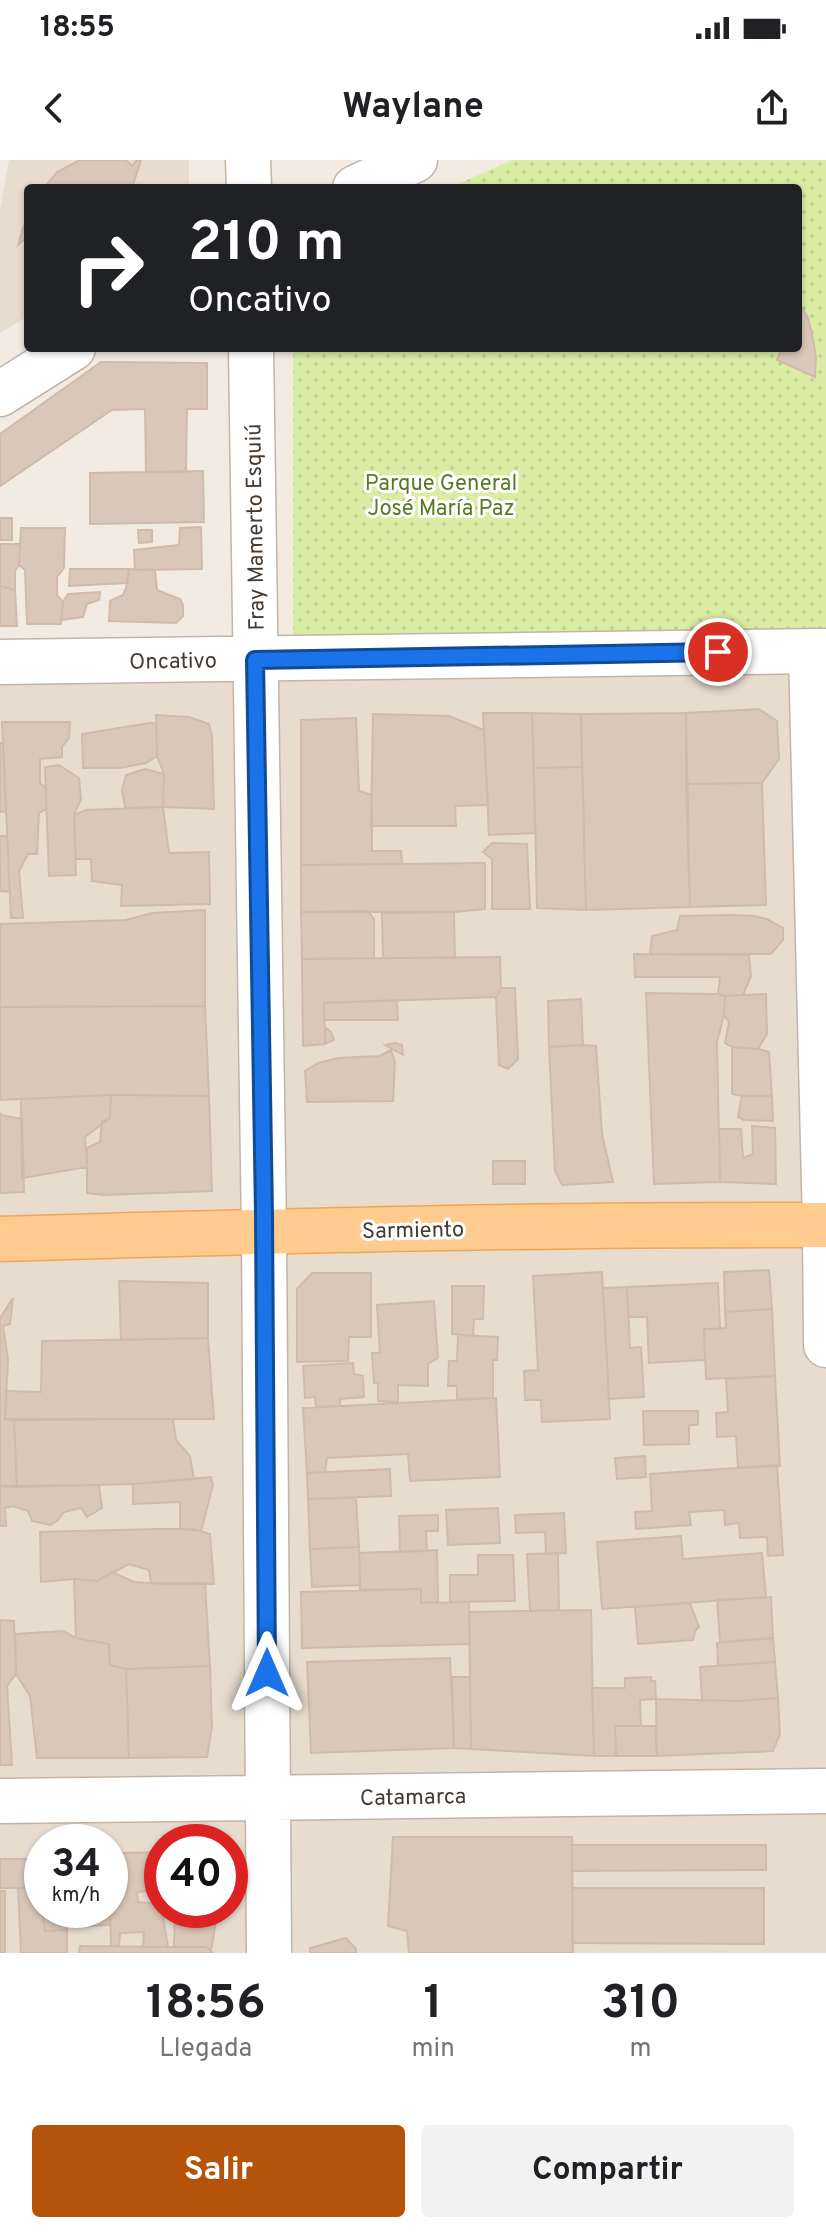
<!DOCTYPE html>
<html lang="es">
<meta charset="utf-8">
<style>
:root{--surface:#fff;--page:#f2f2f2;--text:#202124;--muted:#757577;--accent:#b45309}
body{margin:0;font-family:Overpass,sans-serif;background:var(--page);color:var(--text);height:100vh;display:flex;flex-direction:column;font-size:30px;white-space:nowrap}
*{box-sizing:border-box;margin:0}
p{font-size:26px;color:var(--muted)}
.icon{flex:none;width:44px;height:44px;fill:none;stroke:currentColor;stroke-width:2;stroke-linecap:round;stroke-linejoin:round}
.map{position:relative;height:1793px;overflow:hidden}
.drawer{display:flex;flex-direction:column;background:var(--surface);flex:1}
.drawer>*{flex:none}
.top-card{position:absolute;left:24px;top:24px;width:778px;height:168px;border-radius:8px;box-shadow:0 2px 6px #0004;background:#202124;color:#fff;overflow:hidden}
.speed{position:absolute;left:24px;top:1664px;display:flex;gap:16px;font-size:40px;font-weight:700;text-align:center}
.speed>*{display:grid;place-content:center;width:104px;height:104px;border-radius:50%;background:var(--surface);box-shadow:0 2px 6px #0004;line-height:1}
.speed small{font-size:20px;font-weight:400}
.speed .limit{border:12px solid #d22;background:#fff;color:#111}
.pin{position:absolute;display:grid;place-items:center;width:68px;height:68px;color:#fff;margin:-34px;border:4px solid #fff;border-radius:50%;box-shadow:0 2px 8px #0007}
.me{position:absolute;width:88px;margin:-44px;rotate:0deg;stroke-linejoin:round;filter:drop-shadow(0 0 6px #0008)}
.turn{display:flex;align-items:center;gap:28px;height:168px;padding:0 32px;font-size:36px}
.turn .icon{width:104px;height:104px;stroke-width:2.5}
.turn b{display:block;font-size:56px;line-height:68px}
.eta{display:flex;justify-content:space-evenly;align-items:center;height:136px;text-align:center}
.eta b{font-size:48px;font-weight:700;line-height:56px}
.cta{display:flex;gap:16px;margin-top:auto;padding:16px 32px}
.cta a{flex:1;height:92px;border-radius:8px;background:var(--accent);color:#fff;font-size:32px;font-weight:700;line-height:92px;text-align:center}
.cta a+a{background:var(--page);color:var(--text)}
.status{display:flex;justify-content:space-between;align-items:center;height:56px;padding:0 40px;background:var(--surface);direction:ltr}
.status svg{height:22px;fill:currentColor}
header{display:flex;justify-content:space-between;align-items:center;height:104px;padding:0 32px;background:var(--surface);font-size:36px;font-weight:700}
.map>svg:first-child{display:block}
.residential{fill:#e8dccf;fill-rule:evenodd}
.park{fill:url(#park-dots)}
.building{fill:#d9c7b9;stroke:#d2baa9;stroke-width:2}
.lines{fill:none;stroke-linecap:round;stroke-linejoin:round}
.minor-casing{stroke:#c2b4a7;stroke-width:47}
.major-casing{stroke:#f1a552;stroke-width:47}
.minor{stroke:#fff;stroke-width:44}
.major{stroke:#ffcb8f;stroke-width:44}
.route-casing{stroke:#114b97;stroke-width:20}
.route{stroke:#1a73e8;stroke-width:14}
.labels{text-anchor:middle;stroke-width:6;stroke-linejoin:round;paint-order:stroke}
.park-label{font-size:22px;fill:#537d1f;stroke:#fff}
.street-label{font-size:22px;fill:#453a32;stroke:#fff}
</style>
<div class="status"><b>18:55</b><svg viewBox="0 0 49 12"><path d="M0 12V9h3v3zM5 12V6h3v6zM10 12V3h3v9zM15 12V0h3v12zM26 1h20v11H26zM47 4h2v5h-2z"/></svg></div>
<header><svg class="icon" aria-label="back" viewBox="0 0 24 24"><path d="M15 5l-7 7 7 7"/></svg>Waylane<svg class="icon" aria-label="share" viewBox="0 0 24 24"><path d="M12 15V3M7 8l5-5 5 5M5 13v7h14v-7"/></svg></header>
<div class="map">
<svg width="826" height="1793" viewBox="0 0 826 1793">
<defs>
<pattern id="park-dots" width="8" height="8" patternUnits="userSpaceOnUse" patternTransform="scale(2)"><rect width="8" height="8" fill="#d9eda5"/><path d="M2 2h.1M6 6h.1" fill="none" stroke="#bccc8e" stroke-width="1.8" stroke-linecap="round"/></pattern>
</defs>
<rect width="100%" height="100%" fill="#f3ebe2"/>
<path class="residential" d="M9 0H189V28H28V156L0 173V49Z
M826 478V1793H0V489ZM42 1682H110V1750H42ZM162 1682H230V1750H162Z"/>
<path class="park" d="M512 0H826V478L293 482V188H798V28H449Z"/>
<path class="building" d="M80 0H126L132 6 137 0H141L132 28H44L57 12Z
M28 57V76L18 85 23 68Z
M798 141 808 158 813 179 816 197 815 217 777 200 782 188H798Z
M101 202 207 203V249H187L186 312H146L145 249 112 250 0 326V274Z
M203 311 204 362 90 364V313Z
M0 358H12V380H0Z
M201 367 202 409 135 410 134 390 179 385 180 368Z
M21 368H65L64 408 57 417V435L63 442 61 464H27L25 410 19 405Z
M138 370H152V382L139 383Z
M0 384H20L19 405 15 411V430L0 426Z
M70 409H129L127 423 69 426Z
M129 409 155 410 157 430 180 439 183 445V456L176 463 109 461 110 441 123 435 126 428Z
M0 426 15 430 17 466H0Z
M100 432 99 440 87 444 83 457 61 460 63 442 68 434Z
M759 549 777 561 779 599 762 623 686 624V553Z
M483 553H532L535 673 489 675Z
M532 553 581 554 582 607 534 608Z
M686 553 690 747 586 750 581 554Z
M373 554 449 556 484 570 488 645 455 646 456 666H371Z
M156 555 189 557 209 564 212 577 214 649 163 647 164 614 157 596Z
M356 558 359 631 372 635V691H401L402 704 301 705V560Z
M2 562H70L69 578 62 587V597L40 599V623L46 628V649L39 653 37 694H28L19 711 23 758H11Z
M156 562 157 596 146 603 120 608H83L82 574Z
M0 583H3L6 651 0 652Z
M59 605 79 618 81 639 74 655 76 715 49 716 45 607Z
M582 607 586 750 537 748 534 608Z
M145 609 164 614 163 647 125 648 122 630 126 615Z
M762 623 766 745 690 747 686 624Z
M163 647 169 693 209 692 210 744 121 746 122 725 92 721 91 699H76L74 655 86 650Z
M0 676H7L10 732 0 731Z
M492 683 527 684 530 749H492V699L483 692Z
M485 703V749L454 752H301V705Z
M205 750V846L0 847V764L126 760 152 753Z
M368 751 374 759V799H302L301 752Z
M454 752 455 798H383L382 753Z
M733 755 754 756 767 759 783 768V780L771 794H650L652 776 677 770 680 756Z
M634 794 749 795 751 816 743 835 725 836 718 834 720 817H635Z
M500 797 501 828 496 837 324 843 325 884 303 886 302 799Z
M501 828H515L518 899 508 909 499 905 496 837Z
M646 833 718 834 725 836 724 855 717 882 720 1022 654 1024Z
M766 834 767 874 758 889 732 887 725 883 729 862 724 855 725 836Z
M581 839 583 885 549 887 548 841Z
M397 840 398 860H324V843Z
M205 846 209 936 111 935 0 940V847Z
M325 867 331 872 334 880 325 884Z
M395 883 402 885 403 895 385 885Z
M583 885 596 886 602 974 613 1022 562 1025 555 1011 549 887Z
M732 887 758 889 769 892 772 936H742L732 934Z
M391 890 395 902 393 941 307 942 305 911 318 903 338 898 380 896Z
M111 935 209 936 212 1031 104 1035 87 1033V988L100 982 102 962 110 958Z
M111 935 110 958 85 977 87 1007 22 1018 21 939Z
M742 936H772L773 961 744 960 738 957Z
M0 953 1 955 22 959 24 1032 0 1033Z
M752 966 775 968 776 1024 720 1022 719 969H741L743 998 753 994Z
M493 1001H525V1024H493Z
M769 1110 772 1149 725 1152 724 1112Z
M602 1112 610 1259 542 1262 541 1240H525L524 1211 538 1210 533 1116Z
M312 1113H371V1177H349L348 1201 297 1202V1129Z
M119 1121 208 1123V1178L121 1180Z
M718 1123 720 1169H704L705 1200 649 1203 647 1157H628L627 1127Z
M452 1126H484L483 1159H474L473 1176 452 1174Z
M627 1127 630 1188 641 1187 644 1237 609 1239 603 1128Z
M13 1138 10 1164 3 1166 8 1200 5 1259 14 1260 17 1327 0 1326V1158Z
M434 1141 438 1198 428 1204V1226L398 1225V1242L378 1241V1224L374 1223 372 1193H380L377 1145Z
M772 1149 775 1216 706 1219 704 1169 726 1168 725 1152Z
M458 1175 498 1177 497 1200H493V1238L457 1239V1226H448L449 1201H457Z
M208 1178 214 1259H5L6 1231 41 1232 42 1181Z
M353 1203 354 1214 363 1216 364 1237 340 1239V1246L316 1247 315 1237 305 1238 303 1206Z
M775 1216 780 1306 738 1308 736 1276 717 1277 716 1253 728 1252 726 1219Z
M496 1238 500 1317 410 1321 408 1294 327 1298 325 1312 307 1313 303 1248Z
M643 1251H698V1265H689V1284L644 1285Z
M173 1259 176 1280 190 1296 194 1319 133 1324 17 1327 14 1260Z
M645 1296 646 1317 617 1319 615 1298Z
M777 1305 783 1395 768 1396 767 1377 740 1378 739 1363 725 1365 724 1350 689 1352 691 1365 636 1369 635 1352 652 1351 650 1314Z
M390 1309 391 1336 308 1339 307 1313Z
M211 1317 213 1325 201 1371 180 1369V1342L133 1344V1324Z
M99 1325 102 1348 87 1357 81 1348 64 1352 57 1361 50 1365 32 1361 28 1351 13 1346 5 1348 6 1366H0V1326Z
M349 1338H356L359 1387 310 1389 308 1339Z
M498 1348 500 1383 448 1385 446 1350Z
M564 1353 566 1393 546 1394 545 1372 516 1373 515 1355Z
M438 1355V1371H426L427 1391 400 1392 399 1356Z
M155 1369H193L210 1374 214 1424 151 1423 149 1410 129 1404 97 1421 74 1419 41 1422 40 1372Z
M681 1376 683 1399 762 1393 766 1437 602 1449 597 1382Z
M359 1387 360 1425 312 1427 310 1389Z
M437 1390 438 1442 421 1443V1429L360 1430 359 1393Z
M558 1393 559 1450 530 1451 527 1394Z
M478 1395H513L515 1441 450 1442V1415H478Z
M112 1412 134 1422 164 1424 205 1423 210 1506 126 1509 110 1505 109 1484 76 1478 74 1419 97 1421Z
M421 1429V1443L469 1442 470 1484 302 1488 301 1432Z
M771 1437 773 1478 720 1482 717 1440Z
M690 1443 699 1467 695 1471 693 1480 638 1484 635 1447Z
M591 1450 594 1596 471 1589 469 1452Z
M0 1460 14 1461 16 1514 7 1526 12 1605H0Z
M63 1471 76 1478 109 1484 110 1505 126 1509 129 1598H37L30 1536 16 1514 15 1474Z
M773 1478 775 1502 718 1506 717 1483Z
M450 1498 454 1588 311 1593 307 1502Z
M775 1502 778 1538 738 1541 702 1540 700 1507Z
M210 1506 212 1567 207 1597 129 1598 126 1509Z
M452 1517H470L471 1589 454 1588Z
M651 1517V1521H655L656 1539 640 1540 641 1566H615L616 1596H594L592 1528H625V1518Z
M778 1538 780 1574 773 1591 657 1596 656 1539 738 1541Z
M615 1566H655L657 1596H616Z
M393 1677H572L573 1793H409L407 1771 388 1766Z
M572 1685H766V1710L572 1711Z
M162 1692 161 1724 148 1731 137 1732 138 1742 161 1744 168 1787H143L144 1772 120 1773 119 1786H111L110 1745 119 1693Z
M110 1693H119L110 1745V1765L73 1767V1750H110Z
M0 1699H42V1746L40 1728H0Z
M18 1728H40L45 1771 67 1770V1793H21Z
M572 1728H764V1784L572 1783Z
M0 1731H5V1793H0Z
M42 1750H67V1770L45 1771Z
M175 1750H218L211 1791 206 1787H174Z
M346 1778 356 1789V1793H310V1788Z
M80 1786 206 1787 213 1793H79Z"/>
<g class="lines">
<g class="minor-casing">
<path id="minor" d="M248 0 249 28
M355 28 415 0
M251 188 264 1072 269 1793
M0 234 73 188
M811 491 825 1065 826 1185
M0 502 826 491
M0 1641 826 1631"/>
</g>
<g class="major-casing">
<path id="major" d="M0 1079C275 1071 551 1064 826 1065"/>
</g>
<use href="#minor" class="minor"/>
<use href="#major" class="major"/>
</g>
<g class="lines">
<g class="route-casing">
<path id="route" d="M267 1513 264 1054 255 500 718 492"/>
</g>
<use href="#route" class="route"/>
</g>
<g class="labels">
<g class="park-label">
<text x="441" y="330">Parque General<tspan x="441" dy="25">José María Paz</tspan></text>
</g>
<g class="street-label">
<text transform="translate(254 367) rotate(-91)" y="8">Fray Mamerto Esquiú</text>
<text transform="translate(173 500) rotate(-1)" y="8">Oncativo</text>
<text transform="translate(413 1069) rotate(-1)" y="8">Sarmiento</text>
<text transform="translate(413 1636) rotate(-1)" y="8">Catamarca</text>
</g>
</g>
</svg>
<div class="speed"><div>34<small>km/h</small></div><div class="limit">40</div></div>
<div class="pin" style="left:718px;top:492px;background:#d93025"><svg class="icon" aria-label="arrive" viewBox="0 0 24 24"><path d="M6 21V4h12l-3 4 3 4H6"/></svg></div>
<svg class="me" style="left:267px;top:1513px" viewBox="-20 -20 40 40"><path d="M0-17L14 15 0 8-14 15z" fill="#1a73e8" stroke="#fff" stroke-width="4"/></svg>
<div class="top-card">
<div class="turn"><svg class="icon" aria-label="right" viewBox="0 0 24 24"><path d="M7 20v-9h11M14 6l5 5-5 5"/></svg><div><b>210 m</b>Oncativo</div></div>
</div>
</div>
<section class="drawer">
<div class="eta">
<div><b>18:56</b><p>Llegada</p></div>
<div><b>1</b><p>min</p></div>
<div><b>310</b><p>m</p></div>
</div>
<div class="cta"><a>Salir</a><a>Compartir</a></div>
</section>
